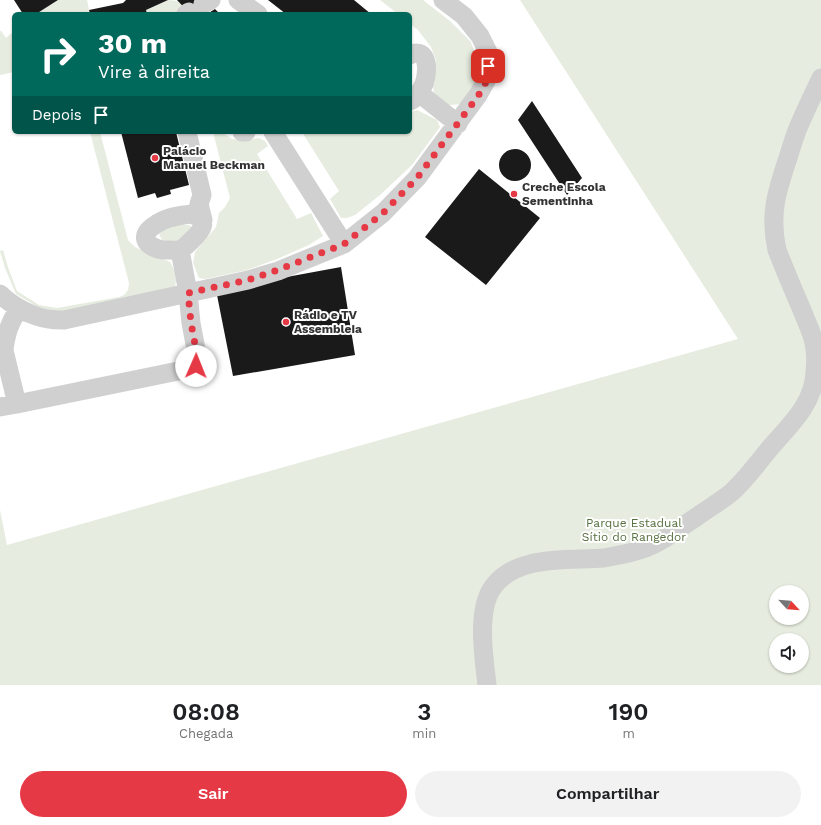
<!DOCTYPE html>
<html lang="pt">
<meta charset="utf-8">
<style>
:root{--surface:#fff;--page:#f2f2f2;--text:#202124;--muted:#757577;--accent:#e63946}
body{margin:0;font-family:"Work Sans",sans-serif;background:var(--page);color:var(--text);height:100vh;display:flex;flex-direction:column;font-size:15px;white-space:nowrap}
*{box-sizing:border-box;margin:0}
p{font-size:13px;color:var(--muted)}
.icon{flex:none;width:22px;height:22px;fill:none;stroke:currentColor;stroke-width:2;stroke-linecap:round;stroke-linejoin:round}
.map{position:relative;height:685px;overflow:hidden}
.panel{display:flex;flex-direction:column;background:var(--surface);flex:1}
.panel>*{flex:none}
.banner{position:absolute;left:12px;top:12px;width:400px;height:122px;border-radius:6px;box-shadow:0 1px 3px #0004;background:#00695c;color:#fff;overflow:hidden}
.needle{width:26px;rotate:116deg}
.buttons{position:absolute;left:769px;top:585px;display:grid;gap:8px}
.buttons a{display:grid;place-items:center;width:40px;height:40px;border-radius:50%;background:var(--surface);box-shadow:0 1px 3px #0004;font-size:20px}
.pin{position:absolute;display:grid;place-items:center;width:34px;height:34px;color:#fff;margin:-17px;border-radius:8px;box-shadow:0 2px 6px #0006}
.me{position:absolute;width:44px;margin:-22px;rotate:1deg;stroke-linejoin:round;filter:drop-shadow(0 0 3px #0008)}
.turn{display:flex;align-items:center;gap:14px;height:84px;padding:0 20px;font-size:18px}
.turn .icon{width:52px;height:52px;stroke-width:2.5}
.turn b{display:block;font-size:28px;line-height:34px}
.then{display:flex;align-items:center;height:38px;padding:0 20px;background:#0003;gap:8px;font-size:15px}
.eta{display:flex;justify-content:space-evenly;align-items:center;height:68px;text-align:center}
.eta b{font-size:24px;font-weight:600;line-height:28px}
.primary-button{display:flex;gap:8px;margin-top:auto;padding:8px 20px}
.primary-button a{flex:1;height:46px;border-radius:24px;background:var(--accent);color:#fff;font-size:16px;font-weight:600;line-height:46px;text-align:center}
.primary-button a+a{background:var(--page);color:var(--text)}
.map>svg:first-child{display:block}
.green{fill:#e6ecdf;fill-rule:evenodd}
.building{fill:#1a1a1a}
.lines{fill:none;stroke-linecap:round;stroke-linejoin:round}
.minor{stroke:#d0d0d0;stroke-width:19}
.route{stroke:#e63946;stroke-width:7;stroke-dasharray:0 12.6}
.poi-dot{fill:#e63946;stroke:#fff;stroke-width:1.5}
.labels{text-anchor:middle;stroke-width:4;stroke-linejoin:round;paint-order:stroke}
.poi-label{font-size:12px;font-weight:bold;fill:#333;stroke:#fff;text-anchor:start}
.park-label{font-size:12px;fill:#56703f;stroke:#fff}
</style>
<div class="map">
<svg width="821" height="685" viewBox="0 0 821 685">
<rect width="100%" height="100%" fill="#fff"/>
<path class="green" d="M58 0H87L90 14H36Z
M168 0 177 1 186 9 178 14H147L146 10Z
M380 0H423L450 21 471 42 480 67 472 95 463 104 448 105 434 93 432 78 436 60 431 47 418 30 410 24V14H398Z
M520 0H821V685H0V510L7 545 738 339ZM776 592H802V618H776ZM776 640H802V666H776Z
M0 31H1L6 38 14 31V72L0 75Z
M417 110 437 120 440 127 412 165 380 195 355 215 347 218H341L330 199 339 191 302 132H410V112Z
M90 132H100L128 240 135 247 170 262C175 269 177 279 175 287L70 312H56L38 307 16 294 5 268 0 251 3 250 8 267 17 291 39 305 57 308 119 297 124 295 128 290 129 283Z
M213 132H222L232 139 244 140 259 138 265 141 268 146 257 154 297 219 311 213 323 236 309 245 277 259 247 270 205 279 199 278 193 263 195 252 216 227 219 213 225 207 230 198Z
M178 224 189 225 193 228C181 241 179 243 162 240L159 234 162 229Z"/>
<path class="building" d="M14 0H58L36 14H23Z
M126 0H168L146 10 147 14H90L89 10 123 3Z
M177 0H201L206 14H190Z
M268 0H354L371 14H286Z
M215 9 220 14H207Z
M532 101 582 178 567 195 518 120Z
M121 132H176L189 185 170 190 171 194 157 198 155 193 138 198Z
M499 165a16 16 0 1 1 32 0a16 16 0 1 1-32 0Z
M479 169 540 218 486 285 425 237Z
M341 267 355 355 233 376 216 290Z"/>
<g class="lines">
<path class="minor" d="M238 0 258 14
M203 4 211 0
M186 14 189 12
M410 55C412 54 414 53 416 53 430 53 427 75 424 84 421 90 417 98 410 101
M419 93 458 124
M187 132 202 195 199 204 203 220
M242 132H246
M273 132 344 244
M190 214C211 219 202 231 191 241 188 244 184 248 181 249 177 251 170 250 166 250 156 250 139 243 148 231 150 228 155 225 158 223 167 217 179 216 190 214Z
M0 294C12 306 31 316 48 319 53 320 59 320 64 320L248 280 278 271 344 244 383 213 417 178 478 95 486 81 487 75 488 66V52L480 36 464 16 443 0
M0 334 17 404
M4 350C6 334 9 324 18 310L29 313
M0 407 17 404 188 369 196 366 198 360 191 323 188 293 180 250
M487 685C484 658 476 610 493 587 517 554 569 561 604 558 615 556 626 554 636 551 658 546 676 530 695 518 707 509 720 502 732 492 746 479 758 463 770 448 789 426 814 404 815 372 816 363 816 352 814 343 812 332 806 321 802 310 793 290 785 270 777 250 769 214 777 191 788 158 791 148 794 138 798 128 805 111 813 95 821 78"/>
</g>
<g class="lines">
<path class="route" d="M196 366 198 360 191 323 188 293 248 280 278 270 344 244 383 213 417 178 478 96 486 82 488 66"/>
</g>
<g class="poi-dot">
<circle cx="155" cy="158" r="4"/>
<circle cx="514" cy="194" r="4"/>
<circle cx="286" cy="322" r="4"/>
</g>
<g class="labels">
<g class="poi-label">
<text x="163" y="155">Palácio<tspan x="163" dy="14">Manuel Beckman</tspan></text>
<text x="522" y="191">Creche Escola<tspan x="522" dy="14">Sementinha</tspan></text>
<text x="294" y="319">Rádio e TV<tspan x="294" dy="14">Assembleia</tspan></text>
</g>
<g class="park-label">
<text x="634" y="527">Parque Estadual<tspan x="634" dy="14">Sítio do Rangedor</tspan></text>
</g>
</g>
</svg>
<div class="buttons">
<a><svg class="needle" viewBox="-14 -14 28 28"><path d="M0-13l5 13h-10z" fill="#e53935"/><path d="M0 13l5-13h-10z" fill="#757577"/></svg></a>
<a><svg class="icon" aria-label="sound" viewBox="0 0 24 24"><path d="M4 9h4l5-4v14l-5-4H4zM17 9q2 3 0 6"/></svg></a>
</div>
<div class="pin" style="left:488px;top:66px;background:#d93025"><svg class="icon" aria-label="arrive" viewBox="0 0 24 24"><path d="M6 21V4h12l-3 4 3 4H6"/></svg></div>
<svg class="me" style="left:196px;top:366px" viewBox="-20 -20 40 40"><circle r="19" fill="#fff"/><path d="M0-13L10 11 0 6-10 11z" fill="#e63946"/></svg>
<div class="banner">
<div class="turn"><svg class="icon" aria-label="right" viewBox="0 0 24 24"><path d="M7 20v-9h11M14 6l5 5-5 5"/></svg><div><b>30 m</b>Vire à direita</div></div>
<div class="then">Depois<svg class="icon" aria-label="arrive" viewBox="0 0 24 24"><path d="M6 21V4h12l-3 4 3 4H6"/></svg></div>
</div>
</div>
<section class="panel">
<div class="eta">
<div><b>08:08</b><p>Chegada</p></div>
<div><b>3</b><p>min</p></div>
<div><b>190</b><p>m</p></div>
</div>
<div class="primary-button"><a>Sair</a><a>Compartilhar</a></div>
</section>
